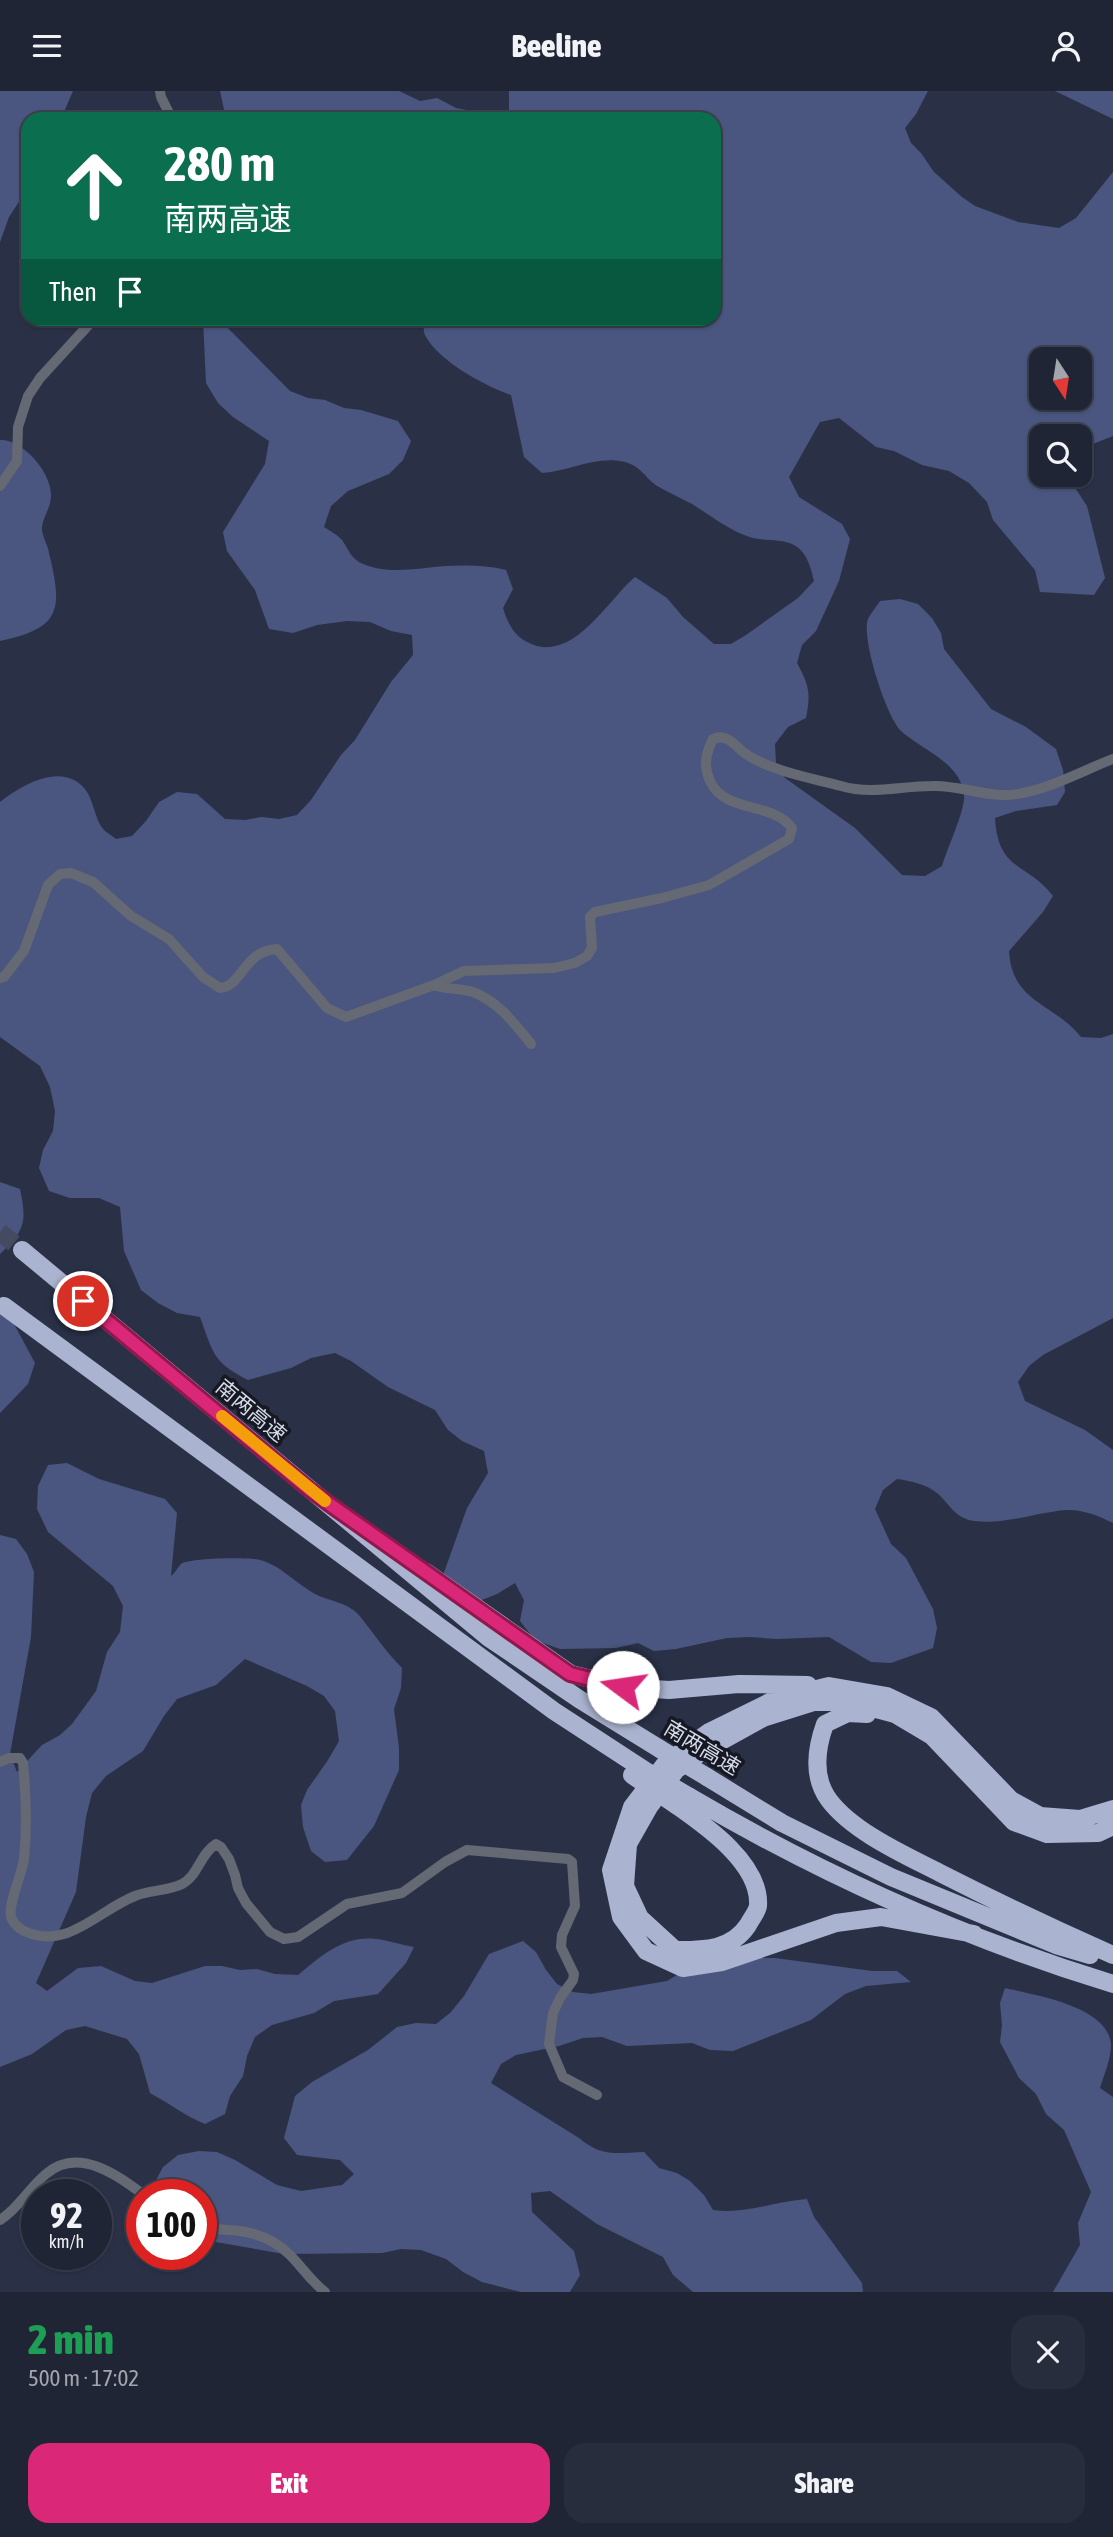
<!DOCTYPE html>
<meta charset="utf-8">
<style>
:root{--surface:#202535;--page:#282d3d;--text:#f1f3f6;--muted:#a2a5ad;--line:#3d4250;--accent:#db2777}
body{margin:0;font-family:"Asap Condensed","Noto Sans SC",sans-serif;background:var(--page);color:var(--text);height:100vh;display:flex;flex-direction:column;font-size:26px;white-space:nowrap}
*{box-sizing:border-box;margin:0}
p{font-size:23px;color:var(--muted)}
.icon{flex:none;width:38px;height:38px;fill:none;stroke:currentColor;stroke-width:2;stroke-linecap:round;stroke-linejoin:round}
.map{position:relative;height:2201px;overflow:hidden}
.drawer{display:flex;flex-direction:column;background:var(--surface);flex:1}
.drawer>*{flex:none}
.top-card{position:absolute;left:21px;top:21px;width:700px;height:214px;border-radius:21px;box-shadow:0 2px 5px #0004,0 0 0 2px var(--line);background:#0b6e4f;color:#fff;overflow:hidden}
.needle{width:46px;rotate:168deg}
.tools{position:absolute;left:1029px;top:256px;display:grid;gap:14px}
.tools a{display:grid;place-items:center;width:63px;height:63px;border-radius:14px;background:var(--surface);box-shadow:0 2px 5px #0004,0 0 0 2px var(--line);font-size:35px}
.speed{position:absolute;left:21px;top:2088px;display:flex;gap:14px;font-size:35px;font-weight:700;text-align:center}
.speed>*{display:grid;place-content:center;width:91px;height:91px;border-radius:50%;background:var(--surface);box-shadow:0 2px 5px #0004,0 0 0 2px var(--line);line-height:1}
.speed small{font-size:18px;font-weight:400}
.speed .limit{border:10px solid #d22;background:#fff;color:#111}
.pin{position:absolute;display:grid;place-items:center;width:60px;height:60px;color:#fff;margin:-30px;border:4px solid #fff;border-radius:50%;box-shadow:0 2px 7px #0007}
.me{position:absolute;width:77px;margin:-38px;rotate:284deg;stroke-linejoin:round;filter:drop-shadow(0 0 5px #0008)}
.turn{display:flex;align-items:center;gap:24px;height:147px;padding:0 28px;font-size:32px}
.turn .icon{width:91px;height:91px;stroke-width:2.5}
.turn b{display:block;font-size:49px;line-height:60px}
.then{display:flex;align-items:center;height:66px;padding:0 28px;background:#0003;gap:14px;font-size:26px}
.round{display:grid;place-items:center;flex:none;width:74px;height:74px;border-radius:21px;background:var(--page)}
.overview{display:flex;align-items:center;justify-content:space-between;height:119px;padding:0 28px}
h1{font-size:42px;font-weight:800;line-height:52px;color:#1e9e55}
.action{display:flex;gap:14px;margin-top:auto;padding:14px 28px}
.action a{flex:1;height:80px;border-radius:21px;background:var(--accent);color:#fff;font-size:28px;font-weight:800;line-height:80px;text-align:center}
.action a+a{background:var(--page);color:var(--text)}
header{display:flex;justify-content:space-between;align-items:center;height:91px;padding:0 28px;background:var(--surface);font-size:32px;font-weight:800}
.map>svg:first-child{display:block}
.green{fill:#4a567f;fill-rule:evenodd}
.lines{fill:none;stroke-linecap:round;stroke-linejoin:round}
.highway-tunnel{stroke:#444a5f;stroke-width:18;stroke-dasharray:18 9;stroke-linecap:butt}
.street{stroke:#656974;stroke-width:10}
.highway{stroke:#aab3cf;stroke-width:18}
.highway-bridge{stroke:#aab3cf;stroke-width:18}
.route-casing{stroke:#8e194d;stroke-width:18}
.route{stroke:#db2777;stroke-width:12}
.slow{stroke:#f59e0b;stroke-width:12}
.labels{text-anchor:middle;stroke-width:7;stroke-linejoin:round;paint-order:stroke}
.street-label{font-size:21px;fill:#d6dbe9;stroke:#161923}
</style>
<header><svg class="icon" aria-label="menu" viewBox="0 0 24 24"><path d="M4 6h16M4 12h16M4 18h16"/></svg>Beeline<svg class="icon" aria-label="person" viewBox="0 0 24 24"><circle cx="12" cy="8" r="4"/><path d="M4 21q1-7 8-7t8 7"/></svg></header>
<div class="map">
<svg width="1113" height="2201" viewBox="0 0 1113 2201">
<rect width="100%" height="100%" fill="#2a3147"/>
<path class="green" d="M0 0H73L61 28H28V97L9 126 0 151Z
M220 0H399L420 10 437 7 456 17 476 21 488 28H226Z
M509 0H928L916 23 905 37 911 52 921 62 934 81 962 106 975 115 1018 131 1059 137 1076 127 1113 81V345L1080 358V345H1041V383H1066L1087 415 1105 487 1094 504 1040 501 1035 479 993 429 987 411 969 392 949 380 922 374 894 360 876 356 839 327 820 331 789 386 799 406 842 433 850 448 839 490 816 540 802 554 797 572C809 594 811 602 806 627L788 636 775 653 776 673 785 687 855 737 902 784 925 785 942 775C947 757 966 718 964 703 960 671 922 659 901 640 886 625 861 547 868 528 871 522 877 515 880 510L900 508 918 513 932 527 941 542 944 558 991 618 1026 636 1056 658 1063 679 1065 701 1057 714 1016 720 995 727C998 781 1027 771 1053 805L1043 821 1009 860C1012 912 1053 911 1081 946L1101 947 1113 943V1227L1043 1264 1029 1275 1018 1291 1025 1310 1085 1339 1113 1359V1432C1099 1425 1083 1418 1066 1419 1038 1421 1004 1434 975 1430 955 1428 950 1413 937 1402 926 1393 911 1390 897 1388L883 1399 875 1418 891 1453 906 1467 933 1518 937 1537 933 1557 891 1572 871 1571 829 1546 776 1548 750 1546 727 1547 676 1558 654 1560 638 1552 616 1557 560 1558 535 1549 520 1530 524 1509 515 1492 497 1503 479 1510 441 1490 467 1417 488 1382 484 1360 462 1350 448 1339 435 1319 388 1296 351 1270 335 1262 311 1267 291 1277 248 1289C212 1271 213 1261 200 1226L177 1222 158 1212 141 1199 124 1160 120 1116 99 1107H70L49 1100 39 1077 43 1059 53 1040 55 1020 50 996 40 975 0 946V711C22 694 61 671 84 697 94 708 94 727 103 738 106 741 112 745 116 748L132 745 146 730 159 711 177 701 197 703 225 728 245 729 261 726 279 728 297 724 311 709 341 664 355 649 391 591 413 564 412 544 391 540 370 531 347 530 317 534 293 542 269 538 255 499 227 460 223 441 265 373 269 350 233 326 218 312 206 292 203 228H219L290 300 308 307 325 309 344 317 361 319 398 330 411 350 403 369 389 383 348 400 331 415 324 436C330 440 338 444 342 449 349 459 351 468 363 473 389 484 419 477 446 475 466 474 486 474 506 479L513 498 503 517C509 536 516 549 537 555 577 565 608 509 635 486L667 507 683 526 714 553H731L746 544 798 507 814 490C811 477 807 461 794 454 780 447 762 451 747 445 727 438 710 424 692 413 681 407 669 402 659 396 645 388 643 376 625 371 596 364 571 380 542 382L524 366 511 304C485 295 438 270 425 244 423 240 424 232 424 228H714V28H509ZM1041 268H1080V306H1041Z
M1055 0H1113V28Z
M0 349C23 348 52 382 51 405 51 416 43 426 42 436 41 444 48 454 49 462 63 519 61 537 0 550Z
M0 1091 20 1098C27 1131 25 1139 0 1163Z
M0 1207 35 1272 28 1293 0 1322Z
M67 1372 99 1388 165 1408 177 1422 171 1485C175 1482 177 1477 181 1473 188 1467 249 1466 260 1469 280 1474 297 1493 315 1503 329 1510 346 1511 358 1523 373 1541 385 1560 402 1577L401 1597 394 1618 399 1657V1679L374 1735 347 1769 325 1771 311 1760 303 1736 301 1714 307 1699 328 1669 339 1650 335 1620 324 1605 307 1595 245 1568 216 1594 177 1608 164 1625 143 1660 106 1685 92 1702 86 1726 76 1801 36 1892 47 1900 78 1877 101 1875 135 1890 152 1892 205 1875H222L240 1879 257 1878 275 1883 298 1884C321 1865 344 1844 376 1848 388 1849 401 1854 414 1856L406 1872 378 1903 334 1910 314 1922 272 1934 255 1946 247 1965 243 1985 230 2005 225 2023 205 2033C185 2025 169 2012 150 2002L139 1963 127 1948 85 1935 66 1939 32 1963 0 1976V1444L16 1448 27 1463 34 1481 31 1546 10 1663 17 1681 42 1654 60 1644 72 1633 96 1600 107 1561 120 1541 123 1515 113 1495 48 1441 37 1418 38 1395 48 1374Z
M523 1850 536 1861 546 1879 557 1893 573 1901 591 1903 667 1890 682 1881 759 1867H775L872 1880H897L911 1891 866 1895 845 1903 811 1929 733 1960 710 1959 692 1952 627 1955 602 1946 583 1947 559 1955 516 1964 501 1973 491 1992 579 2047C601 2066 616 2062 644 2061L659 2077 677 2082 690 2090 704 2104 713 2119C744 2124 776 2110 807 2108L814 2126 862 2192 863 2201H693L673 2184 663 2166 597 2133 550 2100 531 2102 532 2121 574 2160 580 2184 570 2201H521L482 2191 463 2181 446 2168 421 2159 401 2158 382 2162 284 2163 204 2149 201 2147V2104L156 2103 153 2095 163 2076 178 2064 199 2060 217 2061 235 2069 277 2094 301 2100 342 2094 354 2083 340 2069 297 2064 284 2047 295 2005 312 1991 368 1959 397 1936 416 1932 436 1933 450 1922 464 1905 489 1863Z
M1005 1897C1034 1904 1109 1915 1111 1954 1111 1968 1104 1984 1100 1997L1113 2006V2201H1053L1080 2154 1078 2132 1091 2101 1064 2039 1046 2023 1036 2003 1019 1987 1000 1951 1002 1934 1000 1912Z"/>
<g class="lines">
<path class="highway-tunnel" d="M0 1141 22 1159"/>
<path class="street" d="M160 0 161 6 172 28
M0 395 17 370 18 336 28 305 40 287 94 228
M0 887 4 886 24 860 48 794 60 783 71 782 93 791 131 825 169 848 203 886 220 897C243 895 243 860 277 858L327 917 346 926 434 894 464 880 554 877 575 872 587 865 592 857 590 826 595 821 662 807 709 794 789 748 792 737C772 710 725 723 710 690 703 675 706 662 713 648 729 641 736 658 749 665 776 681 811 687 841 695 871 704 901 695 932 695 955 694 978 703 1001 704 1035 706 1081 680 1113 668
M434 894C447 899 461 897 473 901 499 911 514 932 531 953
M0 1671 9 1667H20L23 1672C26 1702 27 1737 24 1768 22 1783 8 1813 11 1825 12 1831 18 1837 24 1840 67 1860 97 1820 135 1805 150 1799 168 1800 182 1793 198 1785 200 1763 216 1753L221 1756 229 1768 235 1784 238 1797 246 1812 270 1841 284 1848 298 1846 347 1813 402 1802 445 1771 467 1759 568 1768 572 1771 575 1815 562 1844 561 1856 574 1883 573 1889 560 1907 553 1922 549 1953 563 1986 597 2004
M0 2129C19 2117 29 2097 46 2083 78 2055 117 2084 144 2104
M201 2138C234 2138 265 2139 290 2164 302 2176 311 2190 325 2201"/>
<path class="highway" d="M22 1159 489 1547 579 1608 660 1658
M4 1215 554 1620 649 1682
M426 1481 571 1583 623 1596 669 1599 739 1593 808 1594
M867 1623 848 1622 825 1633C816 1658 812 1686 829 1709 853 1741 905 1764 940 1782 997 1811 1054 1838 1113 1864
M707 1686 782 1732 891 1786 1056 1854 1090 1864
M690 1706C823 1784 966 1848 1113 1893
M676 1714C706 1735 761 1773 758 1815 757 1821 751 1828 748 1834 731 1860 702 1859 675 1859L640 1827 625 1795 628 1753 649 1716 676 1679 703 1660 763 1627 814 1611H850L895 1623 932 1645 1014 1731 1047 1743 1098 1742 1113 1735
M974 1843 881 1826 836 1832 722 1871 683 1877 646 1860 621 1826 611 1779 632 1716 665 1673 709 1641 776 1608 829 1595 887 1605 931 1626 1011 1709 1040 1725 1080 1728 1113 1718"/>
<path class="highway-bridge" d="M660 1658 707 1686
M649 1682 690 1706
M632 1684 676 1714"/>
</g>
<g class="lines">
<g class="route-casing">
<path id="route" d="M83 1210 309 1398 332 1415 570 1583 623 1596"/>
</g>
<use href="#route" class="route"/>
<path class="slow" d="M222 1325 325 1410"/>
</g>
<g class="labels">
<g class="street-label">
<text transform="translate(251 1320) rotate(40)" y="7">南两高速</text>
<text transform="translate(702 1657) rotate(31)" y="7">南两高速</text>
</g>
</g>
</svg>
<div class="tools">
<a><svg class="needle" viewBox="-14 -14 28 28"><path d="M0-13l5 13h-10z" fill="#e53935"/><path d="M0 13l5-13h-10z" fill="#a2a5ad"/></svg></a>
<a><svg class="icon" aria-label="search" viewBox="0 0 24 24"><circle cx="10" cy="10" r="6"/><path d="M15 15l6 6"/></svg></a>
</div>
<div class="speed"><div>92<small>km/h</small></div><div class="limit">100</div></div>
<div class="pin" style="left:83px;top:1210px;background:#d93025"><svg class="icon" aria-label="arrive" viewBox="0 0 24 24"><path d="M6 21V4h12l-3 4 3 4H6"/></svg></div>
<svg class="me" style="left:623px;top:1596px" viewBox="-20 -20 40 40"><circle r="19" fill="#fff"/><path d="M0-13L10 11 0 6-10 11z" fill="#db2777"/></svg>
<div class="top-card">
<div class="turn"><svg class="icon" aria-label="ahead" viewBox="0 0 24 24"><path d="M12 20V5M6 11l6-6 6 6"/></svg><div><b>280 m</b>南两高速</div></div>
<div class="then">Then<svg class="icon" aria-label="arrive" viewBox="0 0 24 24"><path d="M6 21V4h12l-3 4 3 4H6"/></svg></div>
</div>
</div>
<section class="drawer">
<div class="overview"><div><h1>2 min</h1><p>500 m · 17:02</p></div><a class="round"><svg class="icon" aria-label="close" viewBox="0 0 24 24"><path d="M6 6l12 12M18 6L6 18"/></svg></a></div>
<div class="action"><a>Exit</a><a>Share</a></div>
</section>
